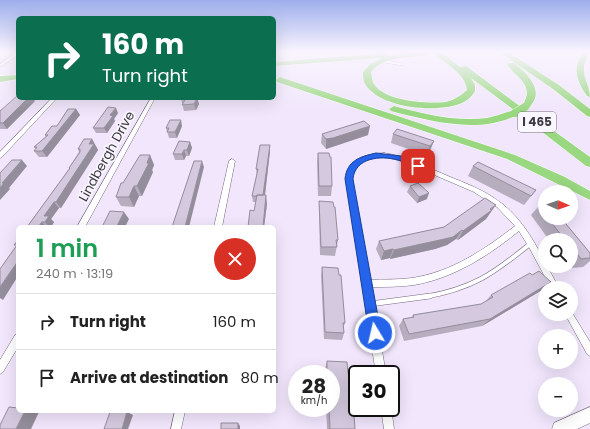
<!DOCTYPE html>
<meta charset="utf-8">
<style>
:root{--surface:#fff;--page:#f2f2f2;--text:#222;--muted:#767676;--line:#e0e0e0}
body{margin:0;font-family:Poppins,sans-serif;background:var(--page);color:var(--text);height:100vh;display:flex;flex-direction:column;font-size:15px;white-space:nowrap}
*{box-sizing:border-box;margin:0}
p{font-size:13px;color:var(--muted)}
.icon{flex:none;width:22px;height:22px;fill:none;stroke:currentColor;stroke-width:2;stroke-linecap:round;stroke-linejoin:round}
.map{position:relative;flex:1;overflow:hidden}
.panel{position:absolute;left:16px;top:225px;width:260px;height:188px;display:flex;flex-direction:column;background:var(--surface);border-radius:6px;box-shadow:0 4px 16px #0002}
.panel>*{flex:none}
.top-card{position:absolute;left:16px;top:16px;width:260px;height:84px;border-radius:6px;box-shadow:0 4px 16px #0002;background:#0b6e4f;color:#fff;overflow:hidden}
.needle{width:26px;rotate:92deg}
.controls{position:absolute;left:538px;top:185px;display:grid;gap:8px}
.controls a{display:grid;place-items:center;width:40px;height:40px;border-radius:50%;background:var(--surface);box-shadow:0 4px 16px #0002;font-size:20px}
.speed{position:absolute;left:288px;top:365px;display:flex;gap:8px;font-size:20px;font-weight:700;text-align:center}
.speed>*{display:grid;place-content:center;width:52px;height:52px;border-radius:50%;background:var(--surface);box-shadow:0 4px 16px #0002;line-height:1}
.speed small{font-size:10px;font-weight:400}
.speed .limit{border:2px solid #111;border-radius:6px;background:#fff;color:#111}
.pin{position:absolute;display:grid;place-items:center;width:34px;height:34px;color:#fff;margin:-17px;border-radius:8px;box-shadow:0 2px 6px #0006}
.me{position:absolute;width:44px;margin:-22px;rotate:351deg;stroke-linejoin:round;filter:drop-shadow(0 0 3px #0008)}
.turn{display:flex;align-items:center;gap:14px;height:84px;padding:0 20px;font-size:18px}
.turn .icon{width:52px;height:52px;stroke-width:2.5}
.turn b{display:block;font-size:28px;line-height:34px}
.round{display:grid;place-items:center;flex:none;width:42px;height:42px;border-radius:21px;background:var(--page)}
.overview{display:flex;align-items:center;justify-content:space-between;height:68px;padding:0 20px}
h1{font-size:24px;font-weight:600;line-height:30px;color:#1e9e55}
ul{padding:0;list-style:none}
li{display:flex;align-items:center;gap:12px;height:56px;padding:0 20px;border-top:1px solid var(--line)}
li div{flex:1}
li b{display:block;font-size:15px}
li em{font-style:normal}
.map>svg:first-child{display:block}
.lines{fill:none;stroke-linecap:round;stroke-linejoin:round}
.lane-far2-casing{stroke:#746a7d;stroke-width:3}
.lane-far1-casing{stroke:#746a7d;stroke-width:5}
.lane-casing{stroke:#746a7d;stroke-width:6}
.street-casing{stroke:#746a7d;stroke-width:1}
.secondary-casing{stroke:#746a7d;stroke-width:1}
.highway-casing{stroke:#fff;stroke-width:1}
.lane-far2{stroke:#fff;stroke-width:2.5}
.lane-far1{stroke:#fff;stroke-width:4}
.lane{stroke:#fff;stroke-width:5}
.street{fill:#fff;fill-rule:evenodd}
.secondary{fill:#fff;fill-rule:evenodd}
.highway{fill:#99d781;fill-rule:evenodd}
.highway-bridge-casing{stroke:#fff;stroke-width:9;stroke-linecap:butt}
.highway-bridge{stroke:#99d781;stroke-width:8}
.wall{fill:#b6adbf}
.shaded-wall{fill:#948d9b}
.building{fill:#d4c9de;stroke:#948d9b}
.route{fill:#2563eb;stroke:#184099}
.labels{text-anchor:middle;stroke-width:3.5;stroke-linejoin:round;paint-order:stroke}
.shield{fill:#faf6ff;stroke:#76727b;stroke-width:1}
.shield-label{font-size:12px;font-weight:bold;fill:#3e3a43}
.street-label{font-size:13px;fill:#3e3a43;stroke:#faf6ff}
</style>
<div class="map">
<svg width="590" height="429" viewBox="0 0 590 429">
<rect width="100%" height="100%" fill="#f1e6fc"/>
<g class="lines">
<g class="lane-far2-casing">
<path id="lane-far2" d="M382 61 401 64"/>
</g>
<g class="lane-far1-casing">
<path id="lane-far1" d="M424 297C472 289 493 274 530 244"/>
</g>
<g class="lane-casing">
<path id="lane" d="M370 304 430 296"/>
</g>
<g class="street-casing">
<path id="street" d="M16 52H18V55L0 67V64Z
M52 98H57L2 157 0 158V152Z
M151 98H155L85 227H77Z
M384 153C405 156 422 165 441 173 459 181 478 187 494 198 518 213 532 237 545 262V266H547L559 288H551L530 249 519 231C488 256 454 278 414 285 400 287 385 287 371 287L386 374H376L346 179C349 158 365 154 384 153ZM374 157H384L402 161 474 192 497 207 515 226C485 249 452 272 412 278 398 280 384 279 370 280L352 179C354 166 361 161 374 157Z
M232 159 235 161 222 227H214L229 161Z
M571 311 590 342V356L587 354 565 314H571Z
M18 333V347L3 372 0 374V360L15 335Z
M391 407 394 429H384L381 408Z
M175 411H185L181 429H171Z"/>
</g>
<g class="secondary-casing">
<path id="secondary" d="M590 407V423L577 429H552L554 423Z"/>
</g>
<g class="highway-casing">
<path id="highway" d="M416 52H441L460 67 466 66 521 107C536 86 519 80 507 65L508 63H514C525 72 544 88 532 104 530 107 529 109 525 110L590 157V167L586 166 519 114C480 135 430 121 391 111L389 109 394 106C424 114 456 122 487 118 496 116 505 113 514 110L471 78 475 85V91C473 95 468 100 464 102 441 114 380 109 365 84 363 81 363 76 363 72L370 64 382 58 274 66V62L386 53 389 55ZM434 54C446 64 465 73 467 90 460 96 454 100 445 102 427 104 381 101 373 82 372 79 372 75 371 72 386 54 413 59 434 54Z
M499 52H508L559 85 590 109V117L587 116 553 89Z
M584 52H590C588 57 584 62 584 68 583 78 590 86 590 97L587 96C577 82 571 67 584 52Z
M18 75V79L0 82V76Z
M280 77 515 155 565 177 590 191V200L507 159 277 82 276 80Z"/>
</g>
<use href="#lane-far2" class="lane-far2"/>
<use href="#lane-far1" class="lane-far1"/>
<use href="#lane" class="lane"/>
<use href="#street" class="street"/>
<use href="#secondary" class="secondary"/>
<use href="#highway" class="highway"/>
<g class="highway-bridge-casing">
<path id="highway-bridge" d="M515 113 525 107"/>
</g>
<use href="#highway-bridge" class="highway-bridge"/>
</g>
<path class="wall" d="M197 98 199 104 196 110 184 111 181 99Z
M35 101 7 129H0V111Z
M76 109 80 115 47 157H39L34 151 36 149 34 147 46 137 45 135 57 126Z
M118 113 114 119 115 121 107 133H96L93 128Z
M182 126 177 138H169L166 128Z
M322 134 368 135 326 149 321 143Z
M393 134 434 141 430 150 426 155 391 143Z
M92 139 98 150 61 208H59L51 219 54 222 51 227H27L69 169V168L79 152 78 149Z
M190 142 192 148 189 156H186L184 160H175L173 154Z
M270 145V151L265 195 267 204 264 227H248L254 211 256 202H253L252 196 257 174 256 169Z
M318 153 332 186 331 196H318L317 162Z
M150 155 154 165 152 170 153 172 142 196H139L134 207 121 206 116 197 123 183Z
M473 166 536 190 524 205 468 176Z
M410 186 427 199 417 203 407 192Z
M319 201 338 240 335 256 320 255 319 211Z
M545 205V218H561L590 253V261L583 267 571 268 570 266H571V240H549L531 215 539 206Z
M489 214 486 219 458 240 456 239 447 245 435 249 390 259V258L381 260 376 249 379 241 444 227Z
M322 267 339 275 345 323 343 328 344 333 342 340 324 339 321 276Z
M542 290 482 326 404 341 399 326 403 319 412 317 413 315 481 304 485 302 491 295Z
M327 361 348 373 355 429H327L326 408H331V374H325V369Z"/>
<path class="shaded-wall" d="M28 98H33L35 101 7 129 3 123Z
M197 98 199 104 196 110 194 104Z
M116 108 118 113 114 119 115 121 107 133 104 128 110 115Z
M76 109 80 115 47 157 42 151Z
M181 120 182 126 177 138 175 132Z
M370 126 368 135 326 149V139Z
M92 139 98 150 61 208 56 202 89 144Z
M434 141 430 150 426 155 430 146Z
M190 142 192 148 189 156 187 150Z
M270 145V151L264 203 263 196Z
M184 150 186 156 184 160 182 154Z
M150 155 154 165 152 170 153 172 142 196 137 186Z
M22 160 27 166 9 188 10 189 0 200V188L2 183Z
M202 161 204 167 189 227H185Z
M134 186 139 196 134 207 129 197Z
M429 193 427 199 417 203 419 197Z
M266 195 267 204 264 227H263Z
M54 202 59 208 51 219 54 222 51 227H49L45 222 44 216Z
M496 205 486 219 458 240 463 231Z
M124 212 129 219 125 227H117V226Z
M42 222 46 227H38Z
M462 230 456 239 447 245 435 249 390 259 394 250Z
M393 249 390 258 381 260 384 251Z
M18 261V276L3 300 0 298V287Z
M551 282 542 290 482 326 490 319Z
M25 411H35L39 412 31 429H16Z
M127 412 133 415 128 429H122Z
M238 423 240 426V429H238Z"/>
<path class="building" d="M17 96H18V98H28L3 123H0V111Z
M182 98H197L194 104 182 105 185 100 181 99Z
M108 107 116 108 110 115 113 116 104 128H93Z
M68 109H76L42 151H34L37 147H34L48 135H45L52 126H57Z
M170 120H181L175 132H167L169 128H166Z
M364 121 370 126 333 138 326 139 322 134Z
M397 129 434 141 430 146 393 134Z
M84 139H92L89 144H94L56 202H54L44 216H49L45 222H42L38 227H27L70 168H69L80 152V149H78Z
M179 141 190 142 187 150H184L182 154H173Z
M260 145H270L263 195H257V196H252L258 169H256Z
M318 153H329L330 157H331L332 186H319Z
M140 155H150L147 163H149L137 186H134L129 197H116L121 183H123Z
M12 160H22L2 183H4L0 188V173Z
M194 161H202L185 227H172Z
M478 162 536 190 531 196 473 166Z
M418 183 429 193 419 197 410 186Z
M257 195H266L263 227H248L250 210 254 211Z
M485 198 496 205 490 209 492 210 463 231 462 230 453 237 440 240 394 250 393 249 384 251 379 241 444 227Z
M319 201 333 202 334 207H335L338 240H336L337 247H321Z
M545 205V214L539 206Z
M110 211 124 212 117 226H121V227H102Z
M548 218H561L590 253V258L581 259 575 251H573L571 248V240H565Z
M18 240V261L0 287V269L17 245H14Z
M322 267 338 268 339 275H341L345 323H343L344 333 325 332Z
M539 271 551 282 490 319 409 334 403 319 414 317 413 315 481 304 493 297 491 295 530 273 532 275Z
M327 361 347 362 348 373H351L355 429H330L329 408H331V374H327Z
M9 407 18 408V411H25L16 429H0V425Z
M110 412H127L122 429H104Z
M221 423H238V429H221Z"/>
<linearGradient id="sky" x2="0" y2="1"><stop stop-color="#9daeec"/><stop offset="0.46" stop-color="#f9f4fe"/><stop offset="1" stop-color="#f9f4fe" stop-opacity="0"/></linearGradient>
<rect width="590" height="112" fill="url(#sky)"/>
<path class="route" d="M376 153 401 156 422 166 418 169C411 167 405 162 398 160 380 155 355 158 353 179L381 333 379 337 375 339 371 337 369 333 345 179C347 160 360 157 376 153Z"/>
<g class="labels">
<rect class="shield" x="518" y="112" width="38" height="20" rx="3"/>
<g class="shield-label">
<text x="537" y="126">I 465</text>
</g>
<g class="street-label">
<text transform="translate(106 156) rotate(-61)" y="5">Lindbergh Drive</text>
</g>
</g>
</svg>
<div class="controls">
<a><svg class="needle" viewBox="-14 -14 28 28"><path d="M0-13l5 13h-10z" fill="#e53935"/><path d="M0 13l5-13h-10z" fill="#767676"/></svg></a>
<a><svg class="icon" aria-label="search" viewBox="0 0 24 24"><circle cx="10" cy="10" r="6"/><path d="M15 15l6 6"/></svg></a>
<a><svg class="icon" aria-label="layers" viewBox="0 0 24 24"><path d="M12 4l9 5-9 5-9-5zM3 14l9 5 9-5"/></svg></a>
<a>+</a>
<a>−</a>
</div>
<div class="speed"><div>28<small>km/h</small></div><div class="limit">30</div></div>
<div class="pin" style="left:418px;top:166px;background:#d93025"><svg class="icon" aria-label="arrive" viewBox="0 0 24 24"><path d="M6 21V4h12l-3 4 3 4H6"/></svg></div>
<svg class="me" style="left:375px;top:333px" viewBox="-20 -20 40 40"><circle r="17" fill="#2563eb" stroke="#fff" stroke-width="3"/><path d="M0-11L8 9 0 5-8 9z" fill="#fff"/></svg>
<div class="top-card">
<div class="turn"><svg class="icon" aria-label="right" viewBox="0 0 24 24"><path d="M7 20v-9h11M14 6l5 5-5 5"/></svg><div><b>160 m</b>Turn right</div></div>
</div>
<section class="panel">
<div class="overview"><div><h1>1 min</h1><p>240 m · 13:19</p></div><a class="round" style="background:#d93025;color:#fff"><svg class="icon" aria-label="close" viewBox="0 0 24 24"><path d="M6 6l12 12M18 6L6 18"/></svg></a></div>
<ul>
<li><svg class="icon" aria-label="right" viewBox="0 0 24 24"><path d="M7 20v-9h11M14 6l5 5-5 5"/></svg><div><b>Turn right</b></div><em>160 m</em></li>
<li><svg class="icon" aria-label="arrive" viewBox="0 0 24 24"><path d="M6 21V4h12l-3 4 3 4H6"/></svg><div><b>Arrive at destination</b></div><em>80 m</em></li>
</ul>
</section>
</div>
